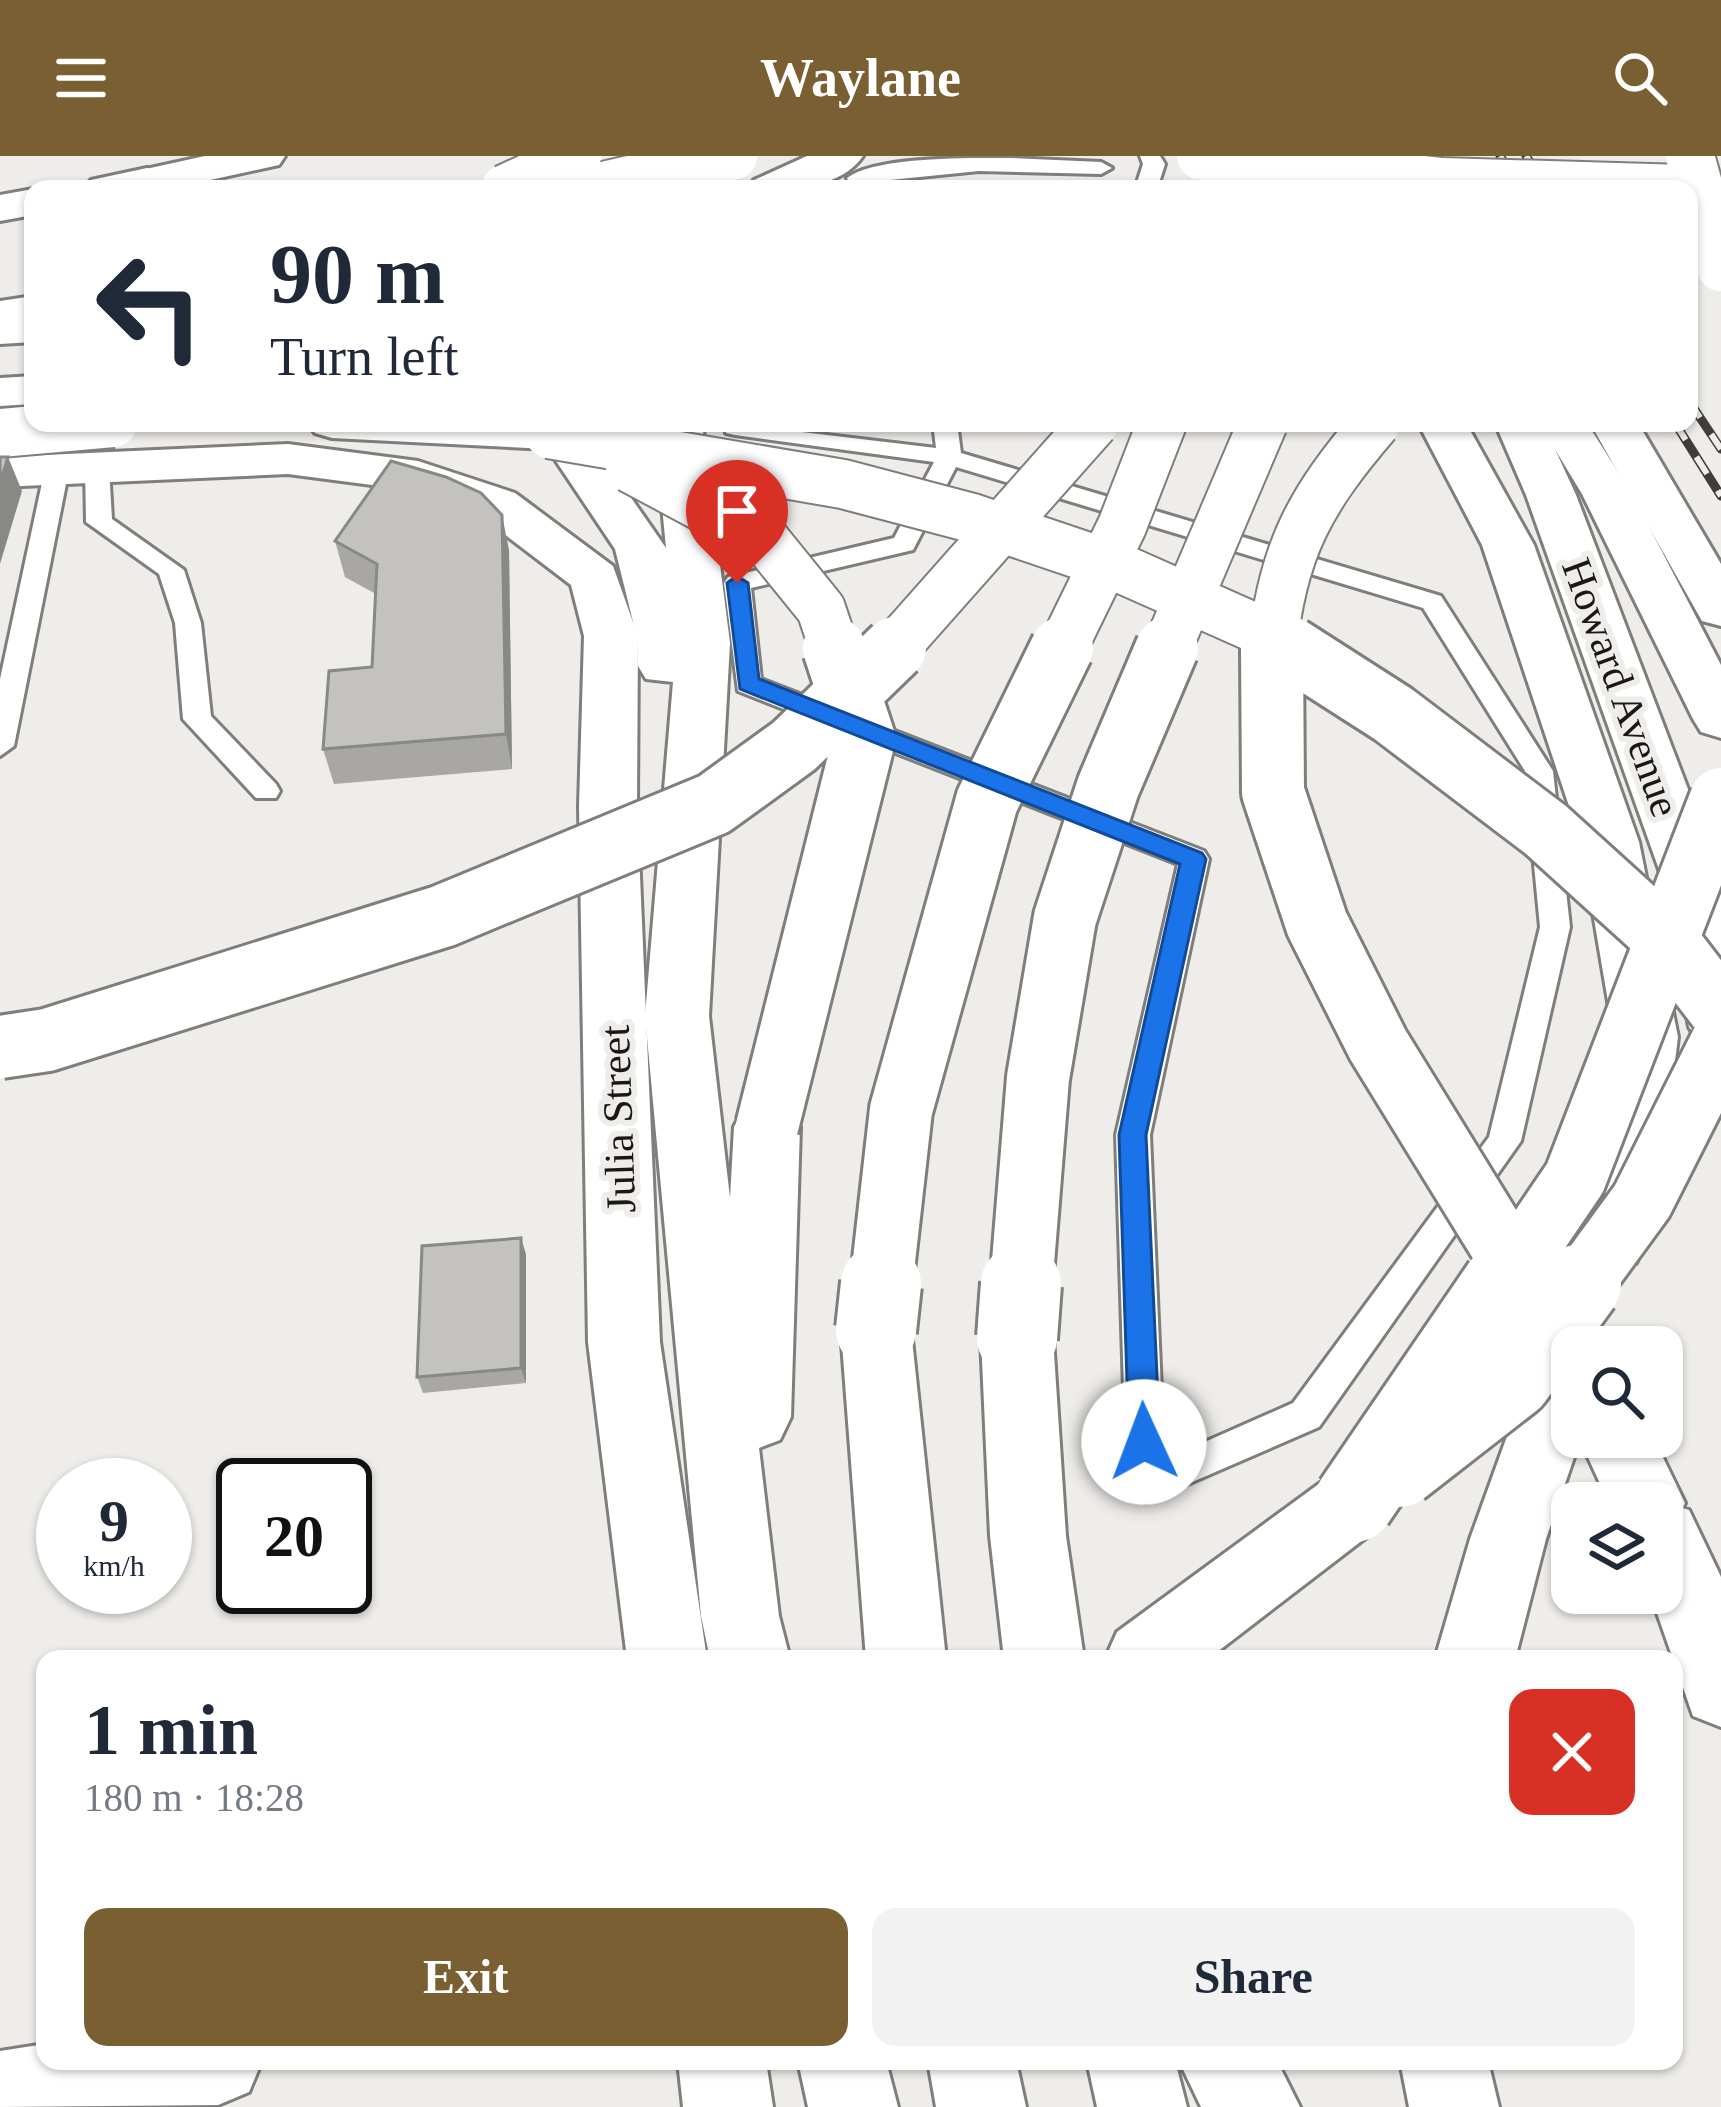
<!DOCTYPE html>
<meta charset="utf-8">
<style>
:root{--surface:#fff;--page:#f2f2f3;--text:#1f2937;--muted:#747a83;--accent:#795f31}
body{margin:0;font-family:"Times New Roman",serif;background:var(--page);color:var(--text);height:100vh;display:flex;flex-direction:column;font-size:45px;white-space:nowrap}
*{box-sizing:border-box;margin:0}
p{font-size:39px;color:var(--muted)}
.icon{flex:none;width:66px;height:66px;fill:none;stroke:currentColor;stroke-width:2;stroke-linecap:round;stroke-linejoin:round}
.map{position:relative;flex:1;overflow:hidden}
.panel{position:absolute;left:36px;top:1494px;width:1647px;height:420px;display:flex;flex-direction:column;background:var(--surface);border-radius:24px;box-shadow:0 3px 9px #0004}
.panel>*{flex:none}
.top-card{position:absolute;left:24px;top:24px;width:1674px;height:252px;border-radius:24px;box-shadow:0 3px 9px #0004;background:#fff;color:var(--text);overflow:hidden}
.buttons{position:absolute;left:1551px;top:1170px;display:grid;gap:24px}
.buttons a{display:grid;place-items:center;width:132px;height:132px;border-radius:24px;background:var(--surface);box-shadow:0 3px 9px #0004;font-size:60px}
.speed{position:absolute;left:36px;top:1302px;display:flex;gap:24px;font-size:60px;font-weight:700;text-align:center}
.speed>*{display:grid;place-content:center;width:156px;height:156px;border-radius:50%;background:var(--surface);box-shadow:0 3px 9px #0004;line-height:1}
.speed small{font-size:30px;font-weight:400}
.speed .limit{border:6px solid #111;border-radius:18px;background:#fff;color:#111}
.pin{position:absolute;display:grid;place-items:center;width:102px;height:102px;color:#fff;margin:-123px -51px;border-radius:50% 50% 50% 0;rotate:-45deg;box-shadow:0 0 12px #0007}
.pin .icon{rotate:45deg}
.me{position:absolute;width:132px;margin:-66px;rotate:358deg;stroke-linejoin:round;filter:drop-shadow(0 0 9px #0008)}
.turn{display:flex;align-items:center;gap:42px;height:252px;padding:0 48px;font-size:54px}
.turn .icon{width:156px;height:156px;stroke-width:2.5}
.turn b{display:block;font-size:84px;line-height:102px}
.round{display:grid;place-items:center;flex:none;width:126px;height:126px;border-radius:24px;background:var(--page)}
.summary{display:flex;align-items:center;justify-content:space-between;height:204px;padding:0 48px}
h1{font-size:72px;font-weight:800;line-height:90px}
.cta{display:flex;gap:24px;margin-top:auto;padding:24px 48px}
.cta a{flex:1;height:138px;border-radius:24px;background:var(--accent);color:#fff;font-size:48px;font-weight:800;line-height:138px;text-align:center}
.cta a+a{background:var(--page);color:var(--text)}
header{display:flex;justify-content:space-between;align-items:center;height:156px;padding:0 48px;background:var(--accent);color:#fff;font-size:54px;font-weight:800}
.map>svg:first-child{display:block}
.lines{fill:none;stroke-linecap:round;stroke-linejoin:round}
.service-casing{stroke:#807e7b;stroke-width:6}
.minor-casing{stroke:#807e7b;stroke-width:6}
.tertiary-casing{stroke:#807e7b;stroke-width:6}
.primary-casing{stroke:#807e7b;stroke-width:6}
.motorway-casing{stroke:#807e7b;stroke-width:6}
.service{fill:#fff;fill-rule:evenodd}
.minor{fill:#fff;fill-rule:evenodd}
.tertiary{fill:#fff;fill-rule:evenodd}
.primary{fill:#fff;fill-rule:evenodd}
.motorway{fill:#fff;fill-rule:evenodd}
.rail-casing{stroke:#3f3e3c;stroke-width:9}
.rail{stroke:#efedea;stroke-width:6;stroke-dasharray:20;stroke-linecap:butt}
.primary-bridge-casing{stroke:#807e7b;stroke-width:52;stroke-linecap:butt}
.motorway-bridge-far2-casing{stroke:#807e7b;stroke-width:52;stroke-linecap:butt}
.motorway-bridge-far1-casing{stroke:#807e7b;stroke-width:68;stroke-linecap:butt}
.motorway-bridge-casing{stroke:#807e7b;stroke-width:86;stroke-linecap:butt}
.primary-bridge{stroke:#fff;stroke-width:48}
.motorway-bridge-far2{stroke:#fff;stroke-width:48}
.motorway-bridge-far1{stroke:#fff;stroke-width:62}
.motorway-bridge{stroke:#fff;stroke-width:80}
.wall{fill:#a8a7a4}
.shaded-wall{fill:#888886}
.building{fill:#c3c2bf;stroke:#888886;stroke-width:3}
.route{fill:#1a73e8;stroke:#114b97;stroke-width:3}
.labels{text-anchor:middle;stroke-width:12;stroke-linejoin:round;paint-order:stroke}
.street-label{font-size:42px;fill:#191817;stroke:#efedea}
</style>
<header><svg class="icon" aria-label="menu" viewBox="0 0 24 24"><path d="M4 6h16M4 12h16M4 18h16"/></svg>Waylane<svg class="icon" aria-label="search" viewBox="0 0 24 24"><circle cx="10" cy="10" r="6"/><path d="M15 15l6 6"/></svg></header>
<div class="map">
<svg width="1721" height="1951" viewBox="0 0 1721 1951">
<rect width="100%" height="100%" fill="#efedea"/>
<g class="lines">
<g class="service-casing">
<path id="service" d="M1140 0H1160L1165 8 1157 33H1135L1143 8Z
M1010 2 1101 6 1112 12 1101 18 979 15 870 26 873 33H851L847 22C876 0 971 2 1010 2Z
M726 267 936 292 933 267H957L961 297 1441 440 1553 615 1570 771 1521 985 1319 1271 1146 1346 1133 1341 1127 1329 1116 979 1178 708 738 535 724 427 728 421 894 382 934 306 735 279 726 277ZM956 311 1423 452 1525 615 1540 771 1489 981 1293 1247 1164 1304 1150 979 1209 703 1204 695 761 523 751 432 913 394Z
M97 303 109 311 112 363 184 414 201 467 211 560 276 628 280 635 276 642H256L183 563 175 467 159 418 86 366 85 311Z
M57 305 69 313 14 590 0 600V523L45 313Z"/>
</g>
<g class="minor-casing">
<path id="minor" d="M147 12 162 16 168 25 163 33H85L91 24Z
M33 33V59L0 65V39Z
M1495 267H1543L1576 339 1721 720V896L1699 888 1689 871 1662 722 1526 339Z
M1590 267H1638L1721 408V470L1702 465Z"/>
</g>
<g class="tertiary-casing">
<path id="tertiary" d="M205 0H285L279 9 169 33H126L132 16Z
M288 288 418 305 515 337 613 410 638 480 637 650 660 1186 707 1503H627L588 1186 579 650 584 480 571 429 479 359 410 334 288 318 0 331V301Z
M678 1905H766L773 1951H683Z"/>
</g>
<g class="primary-casing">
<path id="primary" d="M33 158V186L0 188V160Z
M33 220V248L0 250V222Z"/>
</g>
<g class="motorway-casing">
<path id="motorway" d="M807 0H863C839 35 785 33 748 33L754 24Z
M33 140V168L0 173V145Z
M308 267H579L666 392 654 267H702L730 487 709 860 730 1042 734 971 744 952 767 944 790 952 800 971 791 1261 780 1284 759 1292 779 1460 790 1503H710L701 1460 645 860 673 526 646 523 638 510V486L615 393 548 293 332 282 315 277Z
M1418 267H1466L1534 389 1639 686 1678 881 1656 1058 1636 1107 1612 1116 1588 1107 1578 1087 1588 1058 1614 881 1581 686 1482 389Z
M1539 267H1587L1632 338 1721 509V582L1701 576 1693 563 1582 338Z
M876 1143 901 1152 911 1174 946 1503H866L841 1174 851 1152Z
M1017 1151 1042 1160 1053 1182 1066 1380 1084 1503H1004L990 1380 981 1182 992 1160Z
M1572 1169 1597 1178 1604 1191H1572V1281H1653L1685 1347 1683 1352 1689 1354 1721 1421V1571L1693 1560 1650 1437H1662V1347H1609L1580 1284 1546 1383 1515 1503H1435L1470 1383 1536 1200 1547 1178Z
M1354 1311 1381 1322 1392 1346 1381 1370 1208 1503H1105L1117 1476 1327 1322Z
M45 1888V1905H262L249 1936 218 1949 0 1951V1895Z
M798 1905H886L898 1951H808Z
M928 1905H1016L1026 1951H936Z
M1087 1905H1175L1187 1951H1097Z
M1179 1905H1277L1300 1951H1201Z
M1400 1905H1488L1499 1951H1409Z"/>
</g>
<use href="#service" class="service"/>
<use href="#minor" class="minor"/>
<use href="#tertiary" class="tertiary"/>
<use href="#primary" class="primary"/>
<use href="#motorway" class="motorway"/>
<g class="rail-casing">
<path id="rail" d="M1500 0 1522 33
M1526 0 1548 33
M1689 245 1721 293
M1675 267 1721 340"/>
</g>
<use href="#rail" class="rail"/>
<g class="primary-bridge-casing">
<path id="primary-bridge" d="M0 277 113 267"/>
</g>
<g class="motorway-bridge-far2-casing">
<path id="motorway-bridge-far2" d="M1201 0 1442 26 1684 33
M1690 0 1721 111
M505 33 577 0
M591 33 733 0
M549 278 843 328 972 362 1120 412 1271 479 1295 495
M630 312 766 385 821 453 835 495
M892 495 1094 267
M1061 495 1122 370 1162 267
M1166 495 1263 267
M1272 495C1282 393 1311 343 1376 267"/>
</g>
<g class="motorway-bridge-far1-casing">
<path id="motorway-bridge-far1" d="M1272 492 1273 636 1317 768 1378 889 1527 1131
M1290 492 1393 558 1546 674 1664 781 1721 855
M0 891 47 884 443 760 714 648 794 590 895 492
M767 971 864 583 834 492
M881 1131 901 954 987 645 1062 492
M1021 1131 1038 922 1065 762 1108 631 1167 492
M1501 1131 1575 1022 1721 643
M1579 1131 1642 1045 1721 888"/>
</g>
<g class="motorway-bridge-casing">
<path id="motorway-bridge" d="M1525 1128 1572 1204
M876 1174 881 1128
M1017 1182 1021 1128
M1399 1311 1512 1223 1581 1128
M1354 1346 1503 1128"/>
</g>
<use href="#primary-bridge" class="primary-bridge"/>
<use href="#motorway-bridge-far2" class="motorway-bridge-far2"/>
<use href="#motorway-bridge-far1" class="motorway-bridge-far1"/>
<use href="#motorway-bridge" class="motorway-bridge"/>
</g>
<path class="wall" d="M335 385 509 394 512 613 334 628 323 593 372 511 376 438 345 421Z
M526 1098V1227L423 1237 417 1221Z"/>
<path class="shaded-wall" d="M8 301 22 335 0 408V327Z
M502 359 509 394 512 613 506 578Z
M521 1082 526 1098V1227L521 1212Z"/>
<path class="building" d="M0 301H8L0 327Z
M391 305 446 321 481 337 502 359 506 578 323 593 329 515 372 511 377 408 335 385Z
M521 1082V1212L417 1221 422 1090Z"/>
<path class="route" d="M737 420 748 427 759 523 1202 697 1206 703 1146 979 1160 1286 1155 1295 1144 1299 1134 1295 1129 1286 1119 979 1180 708 740 533 727 427Z"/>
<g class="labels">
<g class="street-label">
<text transform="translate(1622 531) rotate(70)" y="15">Howard Avenue</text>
<text transform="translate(617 963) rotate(-92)" y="15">Julia Street</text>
</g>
</g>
</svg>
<div class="buttons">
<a><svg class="icon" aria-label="search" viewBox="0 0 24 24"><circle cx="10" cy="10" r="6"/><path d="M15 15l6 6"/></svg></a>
<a><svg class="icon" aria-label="layers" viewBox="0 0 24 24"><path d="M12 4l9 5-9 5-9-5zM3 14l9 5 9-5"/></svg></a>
</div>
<div class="speed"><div>9<small>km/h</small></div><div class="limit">20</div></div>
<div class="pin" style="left:737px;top:427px;background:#d93025"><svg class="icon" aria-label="arrive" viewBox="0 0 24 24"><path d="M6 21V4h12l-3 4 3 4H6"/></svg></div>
<svg class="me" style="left:1144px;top:1286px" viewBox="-20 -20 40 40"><circle r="19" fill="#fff"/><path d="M0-13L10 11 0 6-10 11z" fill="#1a73e8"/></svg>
<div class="top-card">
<div class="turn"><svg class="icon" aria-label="left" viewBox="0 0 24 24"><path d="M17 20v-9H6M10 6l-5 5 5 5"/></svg><div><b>90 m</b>Turn left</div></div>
</div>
<section class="panel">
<div class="summary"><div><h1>1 min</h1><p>180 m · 18:28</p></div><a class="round" style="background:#d93025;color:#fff"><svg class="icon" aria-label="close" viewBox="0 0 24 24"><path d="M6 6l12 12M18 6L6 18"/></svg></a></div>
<div class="cta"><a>Exit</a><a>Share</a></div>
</section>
</div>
